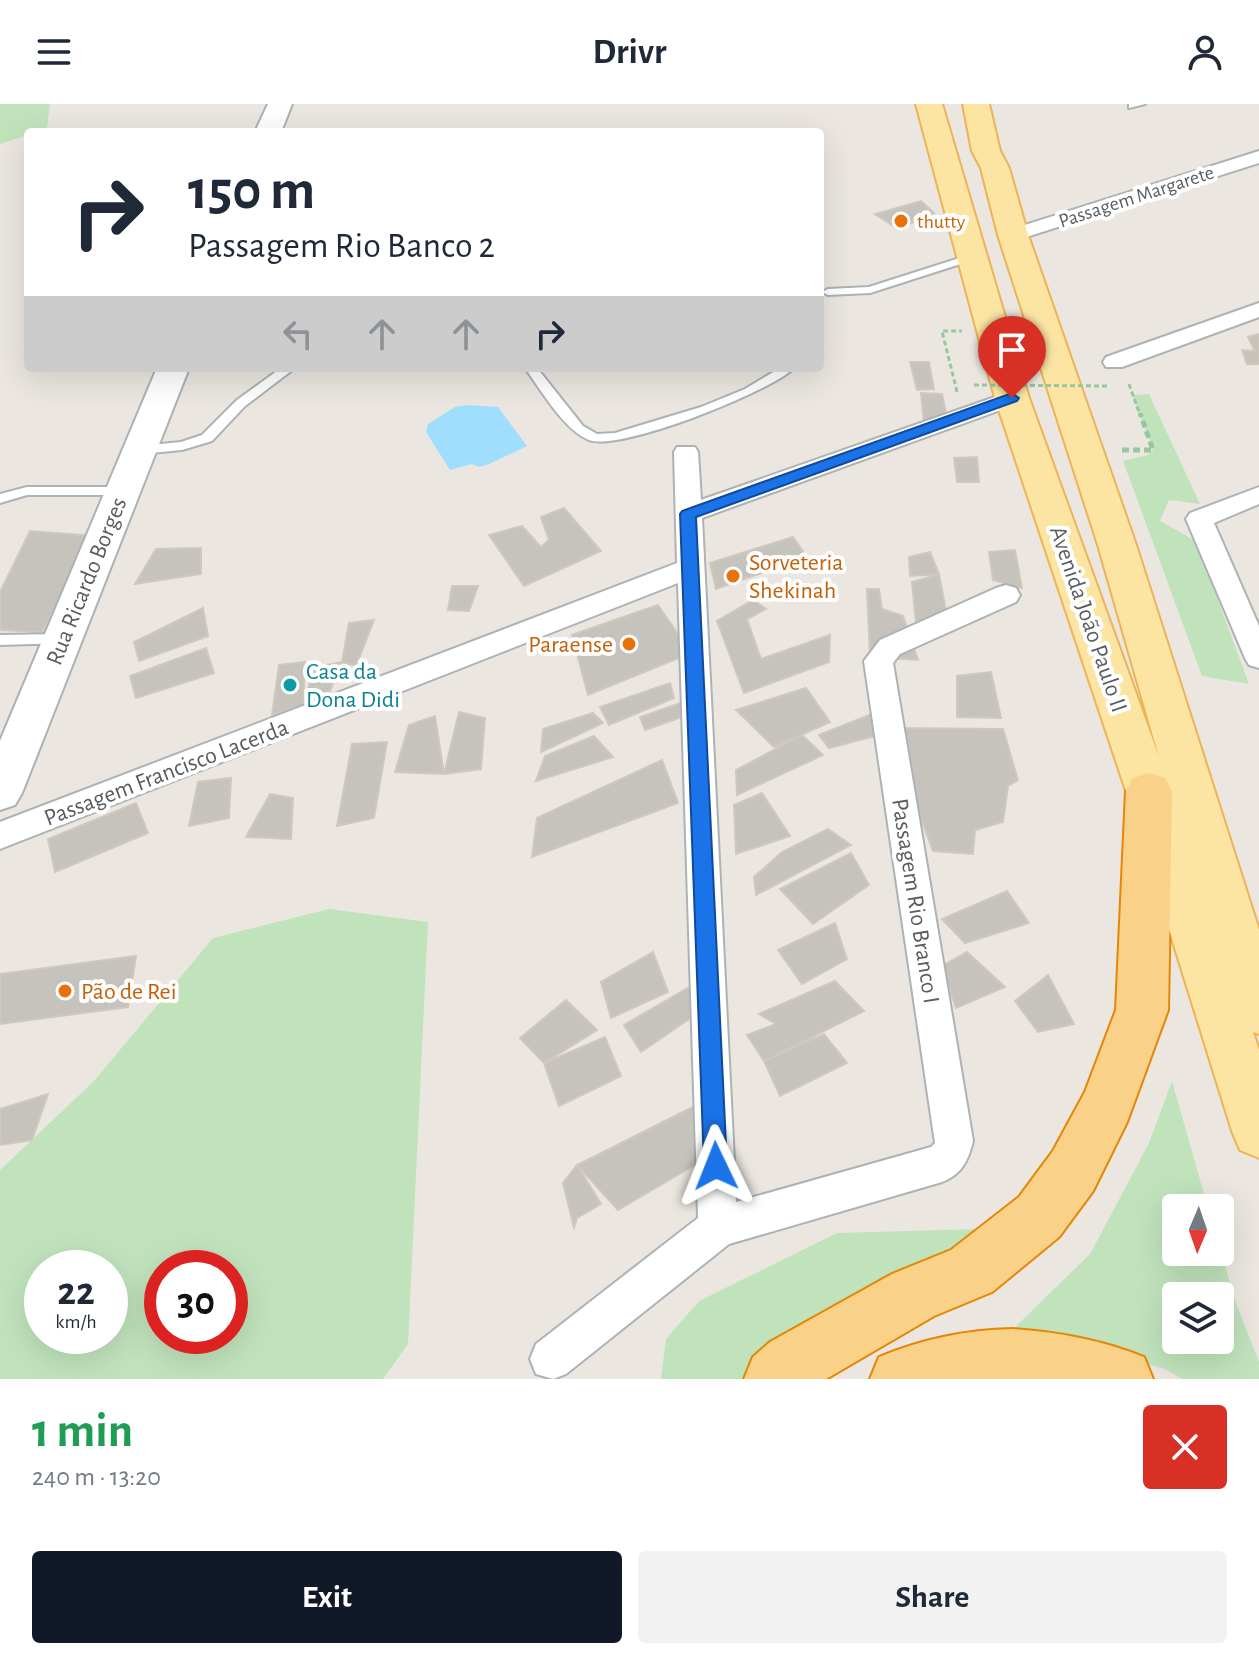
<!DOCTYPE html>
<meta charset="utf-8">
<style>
:root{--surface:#fff;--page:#f2f2f3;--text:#1f2937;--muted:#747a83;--accent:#111827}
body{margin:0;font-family:"Alegreya Sans",sans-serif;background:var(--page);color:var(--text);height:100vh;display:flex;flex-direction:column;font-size:30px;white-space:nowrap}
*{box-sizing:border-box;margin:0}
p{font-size:26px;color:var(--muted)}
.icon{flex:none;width:44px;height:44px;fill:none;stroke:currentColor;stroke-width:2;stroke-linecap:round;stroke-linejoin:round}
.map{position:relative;height:1275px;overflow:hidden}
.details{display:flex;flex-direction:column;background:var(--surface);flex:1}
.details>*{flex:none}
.top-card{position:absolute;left:24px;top:24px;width:800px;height:244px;border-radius:8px;box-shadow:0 8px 32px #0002;background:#fff;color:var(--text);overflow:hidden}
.needle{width:52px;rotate:182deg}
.buttons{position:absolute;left:1162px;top:1090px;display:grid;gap:16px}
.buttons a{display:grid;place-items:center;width:72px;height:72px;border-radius:8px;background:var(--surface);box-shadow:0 8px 32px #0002;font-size:40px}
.speed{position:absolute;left:24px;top:1146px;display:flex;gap:16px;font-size:40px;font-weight:700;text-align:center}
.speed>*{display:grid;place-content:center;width:104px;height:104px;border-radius:50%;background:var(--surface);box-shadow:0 8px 32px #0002;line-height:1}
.speed small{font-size:20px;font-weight:400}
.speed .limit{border:12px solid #d22;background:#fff;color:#111}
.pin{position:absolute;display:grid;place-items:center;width:68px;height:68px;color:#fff;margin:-82px -34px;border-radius:50% 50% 50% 0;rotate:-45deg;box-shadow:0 0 8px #0007}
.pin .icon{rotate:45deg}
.me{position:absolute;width:88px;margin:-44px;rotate:358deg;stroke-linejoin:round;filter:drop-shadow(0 0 6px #0008)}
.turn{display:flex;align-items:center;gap:28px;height:168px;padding:0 32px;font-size:36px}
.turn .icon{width:104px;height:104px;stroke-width:2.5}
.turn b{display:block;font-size:56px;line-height:68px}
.lanes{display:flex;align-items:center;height:76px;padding:0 32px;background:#0003;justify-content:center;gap:40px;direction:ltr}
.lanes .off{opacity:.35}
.round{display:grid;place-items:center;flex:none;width:84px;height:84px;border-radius:8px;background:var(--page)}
.headline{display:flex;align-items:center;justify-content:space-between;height:136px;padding:0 32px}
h1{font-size:48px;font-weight:700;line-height:60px;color:#1e9e55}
.action{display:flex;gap:16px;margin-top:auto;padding:16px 32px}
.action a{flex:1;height:92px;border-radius:8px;background:var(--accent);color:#fff;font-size:32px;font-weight:700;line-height:92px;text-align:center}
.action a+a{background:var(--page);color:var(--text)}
header{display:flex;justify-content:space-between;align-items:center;height:104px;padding:0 32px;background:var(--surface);font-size:36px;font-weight:700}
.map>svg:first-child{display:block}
.green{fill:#c0e3bc;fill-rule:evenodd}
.water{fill:#9fdefc}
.building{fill:#c6c2bc;stroke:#d0c8be;stroke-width:2}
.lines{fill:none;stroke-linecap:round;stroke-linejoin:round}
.lane-casing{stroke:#aeb2b5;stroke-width:4}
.street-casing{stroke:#aeb2b5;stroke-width:4}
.secondary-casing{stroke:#adb1b5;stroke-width:4}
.primary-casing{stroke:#edb357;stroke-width:4}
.highway-casing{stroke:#e58706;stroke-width:4}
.path-far1{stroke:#97c69f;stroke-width:3;stroke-dasharray:5 3;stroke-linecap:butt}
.path{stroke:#97c69f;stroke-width:5;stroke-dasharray:7 4;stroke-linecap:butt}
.lane{fill:#fff;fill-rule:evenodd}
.street{fill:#fff;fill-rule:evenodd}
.secondary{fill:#fff;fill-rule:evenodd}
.primary{fill:#fce5a3;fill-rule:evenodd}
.highway{fill:#fad188;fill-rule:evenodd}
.path-bridge{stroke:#97c69f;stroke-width:3;stroke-dasharray:5 3;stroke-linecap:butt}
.route{fill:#1a73e8;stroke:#114b97;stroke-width:2}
.food-dot{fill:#e8710a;stroke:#fff;stroke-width:3}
.culture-dot{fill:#0f9aa8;stroke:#fff;stroke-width:3}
.labels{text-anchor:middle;stroke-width:8;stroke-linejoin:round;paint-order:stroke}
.far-street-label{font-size:20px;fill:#595d60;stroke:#fff}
.far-food-label{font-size:20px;fill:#c56008;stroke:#fff;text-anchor:start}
.food-label{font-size:24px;fill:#c56008;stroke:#fff;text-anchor:start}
.street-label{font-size:24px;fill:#595d60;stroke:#fff}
.culture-label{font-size:24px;fill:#0d838f;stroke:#fff;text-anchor:start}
</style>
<header><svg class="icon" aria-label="menu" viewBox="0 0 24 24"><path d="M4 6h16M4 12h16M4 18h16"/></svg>Drivr<svg class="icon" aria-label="person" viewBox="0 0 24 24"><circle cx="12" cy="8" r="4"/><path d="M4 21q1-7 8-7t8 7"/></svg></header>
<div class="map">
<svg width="1259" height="1275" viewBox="0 0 1259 1275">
<rect width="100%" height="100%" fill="#ebe7e0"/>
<path class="green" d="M0 0H50L47 24 28 28V31L0 40Z
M1149 290 1200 400 1169 396 1160 417 1196 437 1249 580 1202 572 1123 357 1148 351 1153 346 1132 291Z
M329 805 428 818 408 1240 383 1275H0V1066L94 977 213 834ZM42 1164H110V1232H42ZM230 1164V1232H162V1164Z
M1172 977 1208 1104H1176V1148H1220V1144L1236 1199 1259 1258V1275H1182L1165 1265 1058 1236 1009 1229 1090 1150 1149 1039ZM1176 1192H1220V1236H1176Z
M981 1125 913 1191 811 1219 743 1275H661L666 1235 699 1197 837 1129Z"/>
<path class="water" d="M468 301 498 303 527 342 489 360 479 363 472 360 450 366 426 328 428 320 455 303Z"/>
<path class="building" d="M921 97 934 109 898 125 875 110Z
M1259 230V260H1247L1242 246 1255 247 1248 233Z
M910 258H929L934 285 917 286Z
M921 289 942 290 947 314 924 320Z
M977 353 979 378H957L954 354Z
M564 404 601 447 524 482 489 431 522 422 541 443 549 436 541 413Z
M30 427 92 432 42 528 0 526V488Z
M793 433 807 453 716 485 710 459Z
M201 444V470L135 480 156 445Z
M1015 446 1022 484 993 476 989 448Z
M930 448 939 470 910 472 909 453Z
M939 470 950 528 918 540 912 478Z
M452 482H478L469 507 448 506Z
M867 485H879L882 505 903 512 918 556 870 553Z
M753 496 766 505 747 515 761 555 830 531 829 558 744 589 717 517Z
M658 501 691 549 588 591 572 531Z
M203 504 208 532 139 557 134 538Z
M374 516 356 562 342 558 349 519Z
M206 544 214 569 136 594 130 572Z
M305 558 303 601 272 611 279 561Z
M342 558 327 594 303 600 315 563Z
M991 568 1001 614 957 613V572Z
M670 579 674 594 609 621 600 603Z
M806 584 830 618 774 643 736 606Z
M698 593 699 607 645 626 640 613Z
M459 608 485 614 481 665 444 670Z
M877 608 879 631 829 644 819 631Z
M593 609 603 619 541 648 543 625Z
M435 612 444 670 395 668 409 621Z
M887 624 1003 625 1018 676 1008 682 1003 718 975 726 973 750 933 747Z
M802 631 823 651 737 691 736 666Z
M594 632 613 653 536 677 545 652Z
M387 638 374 714 337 722 352 640Z
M662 656 678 699 532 753 537 714Z
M231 674 229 714 189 722 198 678Z
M762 689 790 732 736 750 734 701Z
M270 690 293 694 291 735 246 733Z
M136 699 148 729 55 768 48 735Z
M828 725 851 741 756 791 754 773 782 748Z
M851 749 869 781 813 820 780 785Z
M1007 787 1029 819 965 839 942 815Z
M835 819 847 855 802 880 778 846Z
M653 848 668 888 611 914 601 878Z
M967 848 1005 883 956 904 942 862Z
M136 852 128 903 0 920V870Z
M1048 871 1074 920 1038 928 1015 897Z
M835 877 864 907 764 957 747 931 776 920 759 910Z
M696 879 692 913 641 948 624 921Z
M566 896 597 926 544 959 520 934Z
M824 930 847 959 780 992 764 957Z
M605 933 621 972 559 1002 544 959Z
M48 990 32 1036 0 1041V1005Z
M695 1002 693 1062 618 1106 577 1061Z
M577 1061 601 1100 577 1114 574 1124 563 1079Z"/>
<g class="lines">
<g class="lane-casing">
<path id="lane" d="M1129 0H1145L1129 4Z
M972 150 976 151V155L870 189 828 191 822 188 828 185 869 183Z
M281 264H295L245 302 212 337 182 346 140 350 133 346 140 342 181 338 202 331 237 296Z
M525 264H537L583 322 597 330 615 329 701 303 745 285 780 264H794C770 288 619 348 589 336 564 326 541 286 525 264Z
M27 383H123L130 387 123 391H27L0 399V390Z
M62 530 69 535 67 539 0 541V531Z"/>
</g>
<g class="street-casing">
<path id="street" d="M1259 47V59L1020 135H1006L1003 131 1006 127Z
M1259 199V213L1122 263H1106L1103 258 1106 253Z
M1012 287 1020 289 1024 294 1020 299 702 414 736 1098 931 1043 935 1039 864 557 880 536 996 484 1006 481 1016 484 1020 491 1016 498 900 550 893 559 973 1037C968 1057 962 1070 942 1078L729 1140 566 1270 553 1275 536 1270 530 1255 536 1240 698 1114 678 479 0 745V718L677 459 674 348 677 343H695L698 348 701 396Z
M1259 383V400L1214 419 1259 522V564L1249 561 1245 554 1186 415 1190 409Z"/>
</g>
<g class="secondary-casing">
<path id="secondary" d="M268 0H292L281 28H255Z
M157 264H189L22 689 15 701 0 706V637Z"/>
</g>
<g class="primary-casing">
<path id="primary" d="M916 0H942L1029 294 1159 653 1098 441 998 131 981 64 972 47 963 0H989L1000 47 1009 64 1028 131 1136 441 1259 826V930L1253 928 1259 946V1054L1240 1046 1232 1027 1126 687 995 294Z"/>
</g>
<g class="highway-casing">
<path id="highway" d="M1149 669 1165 674 1172 687 1168 906 1127 1018 1093 1087 1059 1133 992 1188 934 1212 826 1275H744L753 1253 770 1238 892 1170 951 1146 1019 1093 1053 1047 1085 988 1116 906 1126 687 1133 674Z
M1012 1225C1057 1228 1102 1236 1144 1253L1153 1275H870L879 1253C922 1235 966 1226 1012 1225Z"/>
</g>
<path class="path-far1" d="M1129 280 1140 311
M957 288 942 227H962"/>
<path class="path" d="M1122 346H1153L1140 309"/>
<use href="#lane" class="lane"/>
<use href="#street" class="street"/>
<use href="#secondary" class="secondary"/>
<use href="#primary" class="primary"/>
<use href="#highway" class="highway"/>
<path class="path-bridge" d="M974 281 1108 282"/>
</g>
<path class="route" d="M1012 289 1019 294 1017 297 696 413 727 1062 724 1070 716 1074 708 1070 704 1062 680 410 682 407Z"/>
<g class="food-dot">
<circle cx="901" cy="117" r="8"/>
<circle cx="733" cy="472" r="8"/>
<circle cx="629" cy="540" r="8"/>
<circle cx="65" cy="887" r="8"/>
</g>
<circle class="culture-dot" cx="290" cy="581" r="8"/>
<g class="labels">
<g class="far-street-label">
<text transform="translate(1136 92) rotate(-18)" y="7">Passagem Margarete</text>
</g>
<g class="far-food-label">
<text x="917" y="124">thutty</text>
</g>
<g class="food-label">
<text x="749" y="466">Sorveteria<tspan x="749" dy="28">Shekinah</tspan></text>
<text x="613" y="548" text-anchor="end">Paraense</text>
<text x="81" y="895">Pão de Rei</text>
</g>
<g class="street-label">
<text transform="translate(86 477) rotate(-68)" y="8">Rua Ricardo Borges</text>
<text transform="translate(1089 515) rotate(71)" y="8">Avenida João Paulo II</text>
<text transform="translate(166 668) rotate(-21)" y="8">Passagem Francisco Lacerda</text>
<text transform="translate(916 797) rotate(81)" y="8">Passagem Rio Branco I</text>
</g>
<g class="culture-label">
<text x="306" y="575">Casa da<tspan x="306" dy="28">Dona Didi</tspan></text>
</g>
</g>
</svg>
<div class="buttons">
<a><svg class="needle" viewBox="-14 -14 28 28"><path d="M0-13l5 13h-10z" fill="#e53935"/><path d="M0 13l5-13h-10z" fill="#747a83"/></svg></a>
<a><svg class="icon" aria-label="layers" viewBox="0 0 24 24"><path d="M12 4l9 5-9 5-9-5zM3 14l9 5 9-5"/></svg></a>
</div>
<div class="speed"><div>22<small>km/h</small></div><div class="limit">30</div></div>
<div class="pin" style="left:1012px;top:294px;background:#d93025"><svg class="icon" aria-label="arrive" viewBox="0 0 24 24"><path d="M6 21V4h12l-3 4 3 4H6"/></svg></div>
<svg class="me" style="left:716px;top:1062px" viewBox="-20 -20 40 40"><path d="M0-17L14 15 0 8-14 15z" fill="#1a73e8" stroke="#fff" stroke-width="4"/></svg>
<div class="top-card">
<div class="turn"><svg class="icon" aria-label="right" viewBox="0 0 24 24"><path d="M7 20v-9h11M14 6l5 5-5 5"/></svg><div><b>150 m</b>Passagem Rio Banco 2</div></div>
<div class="lanes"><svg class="icon off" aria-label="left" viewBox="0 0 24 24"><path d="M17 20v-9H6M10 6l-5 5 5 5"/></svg><svg class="icon off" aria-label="ahead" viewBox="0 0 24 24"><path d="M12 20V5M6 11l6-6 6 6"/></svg><svg class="icon off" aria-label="ahead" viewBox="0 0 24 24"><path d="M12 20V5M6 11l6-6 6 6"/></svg><svg class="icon" aria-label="right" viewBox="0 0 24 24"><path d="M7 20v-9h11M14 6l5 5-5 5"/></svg></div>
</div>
</div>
<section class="details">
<div class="headline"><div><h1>1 min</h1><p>240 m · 13:20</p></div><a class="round" style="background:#d93025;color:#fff"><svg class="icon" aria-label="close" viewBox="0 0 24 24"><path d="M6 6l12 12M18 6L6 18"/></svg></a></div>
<div class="action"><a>Exit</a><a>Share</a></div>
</section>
